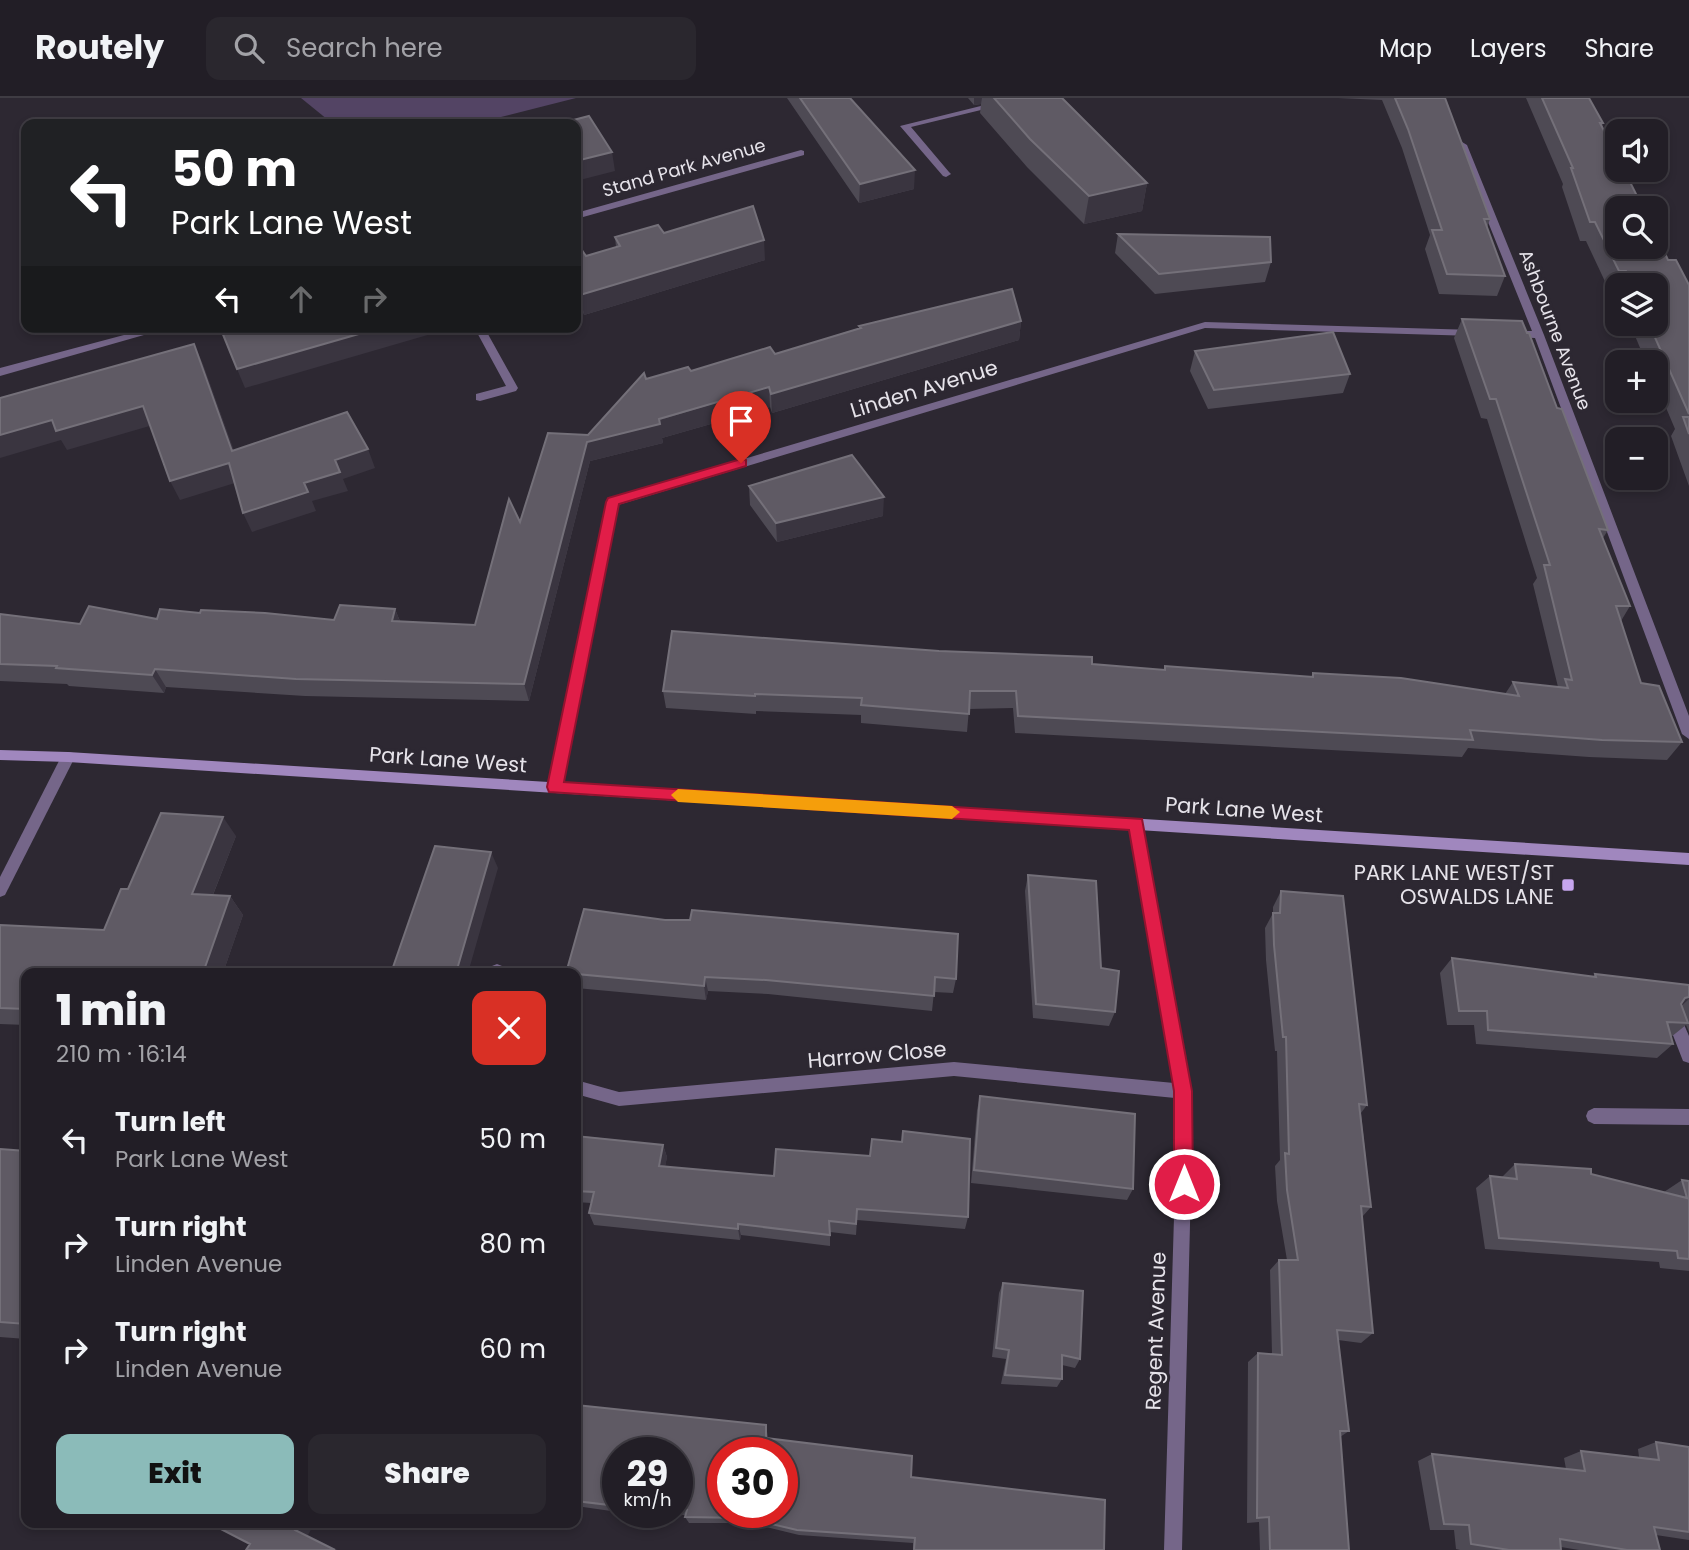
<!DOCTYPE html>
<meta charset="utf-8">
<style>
:root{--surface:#221e26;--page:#2a272e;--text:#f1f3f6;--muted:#a2a2a7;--line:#3f3c43;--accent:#8bbbb9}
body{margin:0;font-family:Poppins,sans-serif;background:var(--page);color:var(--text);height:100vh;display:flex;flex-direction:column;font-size:26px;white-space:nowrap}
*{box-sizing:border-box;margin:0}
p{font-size:23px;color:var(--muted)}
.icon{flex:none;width:38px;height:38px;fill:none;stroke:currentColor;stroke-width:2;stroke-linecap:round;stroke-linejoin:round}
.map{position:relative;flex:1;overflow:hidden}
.sheet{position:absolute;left:21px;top:870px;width:560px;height:560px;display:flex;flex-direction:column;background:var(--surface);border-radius:14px;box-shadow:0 4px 10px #0003,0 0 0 2px var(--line)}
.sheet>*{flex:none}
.guide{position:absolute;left:21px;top:21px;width:560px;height:214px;border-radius:14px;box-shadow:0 4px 10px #0003,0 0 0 2px var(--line);background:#202124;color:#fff;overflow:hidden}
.buttons{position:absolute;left:1605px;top:21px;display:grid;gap:14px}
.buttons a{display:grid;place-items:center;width:63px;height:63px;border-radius:14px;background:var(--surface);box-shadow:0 4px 10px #0003,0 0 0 2px var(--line);font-size:35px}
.speed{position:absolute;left:602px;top:1339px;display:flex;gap:14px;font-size:35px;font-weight:700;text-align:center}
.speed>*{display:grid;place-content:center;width:91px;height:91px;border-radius:50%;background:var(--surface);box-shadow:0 4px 10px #0003,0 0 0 2px var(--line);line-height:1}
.speed small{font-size:18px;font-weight:400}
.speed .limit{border:10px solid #d22;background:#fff;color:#111}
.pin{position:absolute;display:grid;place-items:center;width:60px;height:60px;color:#fff;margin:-72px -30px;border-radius:50% 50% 50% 0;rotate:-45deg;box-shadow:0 0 7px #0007}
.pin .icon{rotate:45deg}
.me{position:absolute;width:77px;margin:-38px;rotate:0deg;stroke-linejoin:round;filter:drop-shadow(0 0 5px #0008)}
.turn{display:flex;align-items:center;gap:24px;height:147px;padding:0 35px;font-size:32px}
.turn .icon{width:91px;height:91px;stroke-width:2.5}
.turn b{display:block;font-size:49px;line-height:60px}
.lanes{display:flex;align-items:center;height:66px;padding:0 35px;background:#0003;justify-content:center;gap:35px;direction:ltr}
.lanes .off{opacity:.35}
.round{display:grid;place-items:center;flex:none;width:74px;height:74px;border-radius:14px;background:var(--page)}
.overview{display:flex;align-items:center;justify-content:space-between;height:119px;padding:0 35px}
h1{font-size:42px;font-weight:800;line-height:52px}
.primary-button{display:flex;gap:14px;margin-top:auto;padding:14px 35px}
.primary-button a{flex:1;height:80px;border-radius:14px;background:var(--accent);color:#111;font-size:28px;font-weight:800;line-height:80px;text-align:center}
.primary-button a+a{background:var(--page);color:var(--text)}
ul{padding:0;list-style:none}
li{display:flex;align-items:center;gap:21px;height:105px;padding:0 35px}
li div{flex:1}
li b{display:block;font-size:26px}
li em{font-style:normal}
header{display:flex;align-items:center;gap:42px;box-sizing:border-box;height:98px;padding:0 35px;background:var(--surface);border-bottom:2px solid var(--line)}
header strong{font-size:33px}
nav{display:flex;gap:38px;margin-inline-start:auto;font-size:24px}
.search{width:490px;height:63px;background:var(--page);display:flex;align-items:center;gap:18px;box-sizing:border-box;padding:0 24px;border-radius:14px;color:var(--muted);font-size:26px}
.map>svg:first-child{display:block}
.green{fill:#534464}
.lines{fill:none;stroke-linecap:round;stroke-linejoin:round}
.lane{fill:#756689;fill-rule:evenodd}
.street{fill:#756689;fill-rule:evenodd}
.secondary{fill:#a087be;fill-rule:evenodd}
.wall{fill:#4e4a54}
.shaded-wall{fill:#3a3540}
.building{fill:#5f5a64;stroke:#747079;stroke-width:2;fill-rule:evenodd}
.route{fill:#e11d48;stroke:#92132f;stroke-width:2}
.slow{fill:#f59e0b}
.poi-dot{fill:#c7a6ef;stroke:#2d2832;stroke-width:2.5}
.labels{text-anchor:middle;stroke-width:6;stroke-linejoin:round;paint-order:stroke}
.far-street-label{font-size:18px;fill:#e6e3ea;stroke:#2d2832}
.street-label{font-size:21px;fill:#e6e3ea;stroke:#2d2832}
.poi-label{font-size:21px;fill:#e6e3ea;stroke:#2d2832;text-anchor:end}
</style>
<header>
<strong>Routely</strong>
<div class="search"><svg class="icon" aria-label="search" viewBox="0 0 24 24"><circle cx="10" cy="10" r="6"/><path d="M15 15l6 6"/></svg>Search here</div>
<nav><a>Map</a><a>Layers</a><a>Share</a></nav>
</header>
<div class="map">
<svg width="1689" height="1452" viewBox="0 0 1689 1452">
<rect width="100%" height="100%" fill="#2d2832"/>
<path class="green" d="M301 0H576L473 26H333Z"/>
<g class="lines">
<path class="lane" d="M68 654 73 655 75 659 5 797 0 799V779L63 655Z"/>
<path class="street" d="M1013 0H1030L911 29 949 74 951 76 946 79 943 78 900 28Z
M1462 44 1467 47 1544 237 1689 618V641L1682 636 1535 240 1513 239 1508 236 1513 233H1532L1457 47Z
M801 52 804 53V57L576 121V115Z
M1205 224 1475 232 1480 235 1475 238 1205 230 618 407 562 689 560 693H550L548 689 609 401Z
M154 229H172L0 278V270Z
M474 229H484L518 290 516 293 480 303 476 302V296L506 288Z
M1136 720 1141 722 1143 726 1191 993V1086L1182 1452H1164L1175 1086V1000L954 978 619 1008 576 996V982L619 994 954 964 1174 985 1129 726 1131 722Z
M497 866 502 868 505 875H489L492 868Z
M1675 915 1680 917 1689 938V965L1683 963 1667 922 1670 917Z
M1594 1010 1689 1011V1027L1594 1026 1588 1023 1586 1018 1588 1013Z"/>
<path class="secondary" d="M0 652 68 654 1689 755V767L68 664 0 662Z"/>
</g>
<path class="wall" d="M787 0H850L914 91 859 105Z
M968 0H1062L1147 85 1142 113 1084 126 1027 69 980 15 981 6 974 7Z
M1338 0H1445L1490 121 1487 130 1505 178 1497 198 1439 196 1425 151 1430 137 1402 50 1382 2Z
M1526 0H1589L1603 25 1602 28 1668 162 1689 187V388L1671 338 1675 331 1656 286V264H1646L1630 226H1656V187H1617V196L1615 192H1609L1586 143H1580L1562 89 1563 86Z
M664 135 765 162 584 217 580 205 576 206V145L586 158 616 149 615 139Z
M1118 136 1271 164 1265 184 1155 196 1115 155Z
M1462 221 1557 310 1608 432 1603 440 1630 508 1621 523 1641 585 1682 644 1667 662 1589 659 1468 650 1462 659 1015 635 1013 610 969 611 967 634 861 625V617L756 613V616L666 610 663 593 1092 566 1164 572 1165 568 1311 579 1313 575 1505 596 1513 584 1558 589 1533 486 1537 480 1487 321 1481 320 1454 240Z
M1021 223 1019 242 772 315 770 309 662 340 663 345 590 363 529 603 305 598 166 589 164 595 69 588 67 586 0 583V516L80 526 157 521 200 515 334 522 395 511 400 523 475 527 520 424 588 337 646 281 775 256 859 230V228Z
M1195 253 1350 276 1343 295 1208 311 1190 273Z
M749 388 883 418 777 444 750 407Z
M236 738 213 797 230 798 243 817 223 875H26V927L0 926V827L104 832 128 791Z
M1028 777 1101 870 1115 914 1109 928 1033 920 1025 793Z
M1281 793 1367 1007 1361 1015 1371 1109 1362 1119 1373 1235 1361 1245 1338 1242 1349 1333 1340 1339 1349 1452H1260L1259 1424 1247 1425 1248 1264 1258 1255 1272 1256 1270 1172 1279 1162H1287L1277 1103 1275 1068 1280 1062 1277 953H1275L1266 862 1265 830 1273 815V809Z
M584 811 956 881 953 895 934 894 932 913 768 896 708 893 706 902 576 890V875Z
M1452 860 1593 879 1595 876 1689 887V934L1686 927 1671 939 1673 946 1657 960 1476 946 1474 927H1447L1440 875Z
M980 998 1133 1091 1127 1102 971 1085 977 1012Z
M576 1028 582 1038 663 1047 667 1059 665 1068 968 1119 965 1131 857 1122 856 1137 830 1134V1148L741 1137 740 1142 594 1127 589 1115 591 1105 576 1104Z
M0 1051 26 1053V1241L0 1239Z
M1515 1066 1591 1076 1664 1094 1682 1082 1689 1083V1173L1660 1170 1659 1164 1485 1151 1476 1090 1490 1078 1502 1079Z
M1003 1185 1080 1261 1075 1270 1062 1267V1281L1057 1289 1001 1286 1006 1261 992 1259 999 1195Z
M576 1307 766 1327 768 1340 911 1379 1104 1452H913V1445L799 1437 749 1425H689L685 1419 686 1417 620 1414H677V1354H618V1414L576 1408Z
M1656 1344 1689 1349V1442L1656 1437 1660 1452H1579L1561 1449V1452H1460L1456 1451 1454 1432H1430L1418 1363 1432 1356 1566 1371 1564 1360 1581 1353 1639 1359 1638 1351Z"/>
<path class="shaded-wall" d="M974 0H982L981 6 974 7Z
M612 54 615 73 576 83V63Z
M915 72 914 91 859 105 860 86Z
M1147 85 1142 113 1084 126 1089 98Z
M764 142 765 162 584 217 580 197Z
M576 186H577L580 205 576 206Z
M1021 223 1019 242 772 315 771 296Z
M383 229H455L245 290 237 271Z
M194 246 203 266 241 372 232 353Z
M769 289 770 309 662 340 663 345 590 363 529 603 524 586 587 344Z
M143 308 153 327 67 352 61 342 0 360V337L52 322Z
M368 351 375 370 343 381 348 393 312 403 316 413 252 434 243 415 304 385 335 362Z
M229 365 238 384 180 402 170 383Z
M884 399 883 418 777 444 776 425Z
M395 511 402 529 392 523Z
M155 571 166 589 164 595 152 577Z
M223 719 236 738 206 814 192 796Z
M491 754 498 770 468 875H456Z
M230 798 243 817 223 875H203Z
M705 879 708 893 706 902 704 888Z
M1689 899V901L1676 913 1685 900Z
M577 1028 583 1041 576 1039Z
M663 1047 667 1059 663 1080 659 1068Z
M738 1126 741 1137 740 1142 738 1131Z
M299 1424H315L308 1437 338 1452H335L295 1432Z"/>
<path class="building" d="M800 0H850L915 72 860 86Z
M994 0H1062L1147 85 1089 98 1030 41Z
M1395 0H1445L1490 121H1484L1505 178 1447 176 1432 132H1442L1408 31Z
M1542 0H1589L1603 25H1600L1617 58V72H1624L1643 110H1617V149H1656V136L1668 162H1676L1689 187V316L1649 226H1656V187H1632L1626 173H1619L1595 124H1590L1571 70H1573Z
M589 18 612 54 576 63V26H558Z
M753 108 764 142 580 197 577 186H576V145H577L586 158 620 148 615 139 658 127 664 135Z
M1118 136 1270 139 1271 164 1159 176Z
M1012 191 1021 223 771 296 769 289 659 321 660 326 587 344 524 586 296 581 155 571 152 577 56 570 57 568 0 566V516L80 526 89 508 157 521 160 511 200 515 201 512 265 515 334 522 340 507 395 511 392 523 475 527 509 401 520 424 548 335 588 337 644 275 646 281 688 269 691 273 770 249 775 256 861 230 859 228Z
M1462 221 1522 223 1527 235H1529L1557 310 1562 311 1608 432 1599 431 1630 508H1616L1641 585 1659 588 1682 644 1602 642 1470 632 1473 642 1018 618 1016 593H970L969 616 861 607 862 600 755 596V598L663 593 672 533 939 553 1092 559V566L1165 572V568L1313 579V575L1401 580 1519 598 1513 584 1568 590 1565 581 1572 582 1544 467H1550L1496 301H1490Z
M237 229H383L237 271 222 234Z
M1333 234 1350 276 1214 292 1195 253Z
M194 246 232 353 347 314 368 351 335 362 340 374 304 385 308 394 243 415 229 365 170 383 143 308 56 333 52 322 0 337V300Z
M1683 319H1689V336Z
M852 357 884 399 776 425 749 388Z
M161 715 223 719 192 796 230 798 203 875H26V911L0 910V827L104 832 121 791H128Z
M435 748 491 754 456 875H391Z
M1028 777 1096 783 1101 870 1119 873 1115 914 1036 906Z
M1281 793 1343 798 1367 1007 1359 1006 1371 1109 1361 1108 1373 1235 1337 1232 1349 1333H1340L1349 1452H1270L1269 1419 1257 1420 1258 1255 1282 1257 1279 1162H1298L1287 1092 1285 1055 1289 1056 1286 939H1283L1274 847 1273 815H1280Z
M584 811 665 822H690L692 812 958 836 956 881 935 879 934 898 766 882 705 879 704 888 566 875Z
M1452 860 1596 879 1595 876 1689 887V899L1685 900 1681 906 1688 925 1667 924 1673 946 1488 932 1487 913H1459Z
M980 998 1135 1016 1133 1091 974 1072Z
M903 1033 970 1041 968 1119 857 1111 856 1126 829 1123 830 1137 738 1126V1131L589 1115 594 1094 576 1093V1038L663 1047 659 1068 774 1078 776 1051 870 1058 872 1041 902 1044Z
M0 1051 26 1053V1226L0 1224Z
M1515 1066 1591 1071V1076L1687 1100 1682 1082 1689 1083V1161L1678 1160 1677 1153 1499 1140 1490 1078 1517 1081Z
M1003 1185 1083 1193 1080 1261 1062 1257V1281L1005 1277 1009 1252 996 1250Z
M576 1307 766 1327V1340L912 1358 911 1379 1105 1402 1104 1452H914L915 1440 797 1432 746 1420 685 1419 687 1412 677 1411V1354H618V1408L576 1403ZM723 1354H782V1414H723Z
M1656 1344 1689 1349V1434L1654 1429 1660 1452H1627L1560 1441 1561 1452H1509L1471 1446 1469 1427 1444 1426 1432 1356 1585 1373 1581 1353 1659 1362Z
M223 1424H299L295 1432 335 1452H246L250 1446 219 1430Z"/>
<path class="route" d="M741 361 746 362V368L619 406 564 684 1142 721 1192 993 1193 1086 1190 1093 1184 1095 1177 1093 1174 1086V993L1129 732 549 694 547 689 606 404 608 400Z"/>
<path class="slow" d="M678 691 952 708 960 714 952 721 678 704 671 697Z"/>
<rect class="poi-dot" x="1561" y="780" width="14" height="14" rx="3.5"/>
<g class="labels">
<g class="far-street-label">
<text transform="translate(684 70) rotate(-16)" y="6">Stand Park Avenue</text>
<text transform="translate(1555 232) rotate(69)" y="6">Ashbourne Avenue</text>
</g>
<g class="street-label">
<text transform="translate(924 291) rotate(-17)" y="7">Linden Avenue</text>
<text transform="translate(448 662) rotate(4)" y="7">Park Lane West</text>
<text transform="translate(1244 712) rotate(4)" y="7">Park Lane West</text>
<text transform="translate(877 957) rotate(-5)" y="7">Harrow Close</text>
<text transform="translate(1156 1233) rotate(-88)" y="7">Regent Avenue</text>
</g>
<g class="poi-label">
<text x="1554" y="782">PARK LANE WEST/ST<tspan x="1554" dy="24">OSWALDS LANE</tspan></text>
</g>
</g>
</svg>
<div class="buttons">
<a><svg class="icon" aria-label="sound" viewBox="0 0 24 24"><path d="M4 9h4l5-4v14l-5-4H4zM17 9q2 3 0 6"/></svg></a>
<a><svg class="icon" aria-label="search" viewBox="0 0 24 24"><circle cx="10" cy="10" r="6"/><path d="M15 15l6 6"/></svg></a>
<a><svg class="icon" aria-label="layers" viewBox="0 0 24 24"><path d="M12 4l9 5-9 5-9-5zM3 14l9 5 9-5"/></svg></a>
<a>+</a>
<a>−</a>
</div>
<div class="speed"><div>29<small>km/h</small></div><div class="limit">30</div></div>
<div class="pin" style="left:741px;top:365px;background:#d93025"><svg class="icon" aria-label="arrive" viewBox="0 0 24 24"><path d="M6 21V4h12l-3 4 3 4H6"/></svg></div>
<svg class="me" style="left:1184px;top:1086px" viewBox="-20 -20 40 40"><circle r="17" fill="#e11d48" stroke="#fff" stroke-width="3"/><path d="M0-11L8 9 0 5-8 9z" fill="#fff"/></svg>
<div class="guide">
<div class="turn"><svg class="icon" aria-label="left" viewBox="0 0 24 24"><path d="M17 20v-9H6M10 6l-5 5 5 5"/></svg><div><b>50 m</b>Park Lane West</div></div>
<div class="lanes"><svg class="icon" aria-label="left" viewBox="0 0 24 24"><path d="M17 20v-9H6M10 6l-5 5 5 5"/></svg><svg class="icon off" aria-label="ahead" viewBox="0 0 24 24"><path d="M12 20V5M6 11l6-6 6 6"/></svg><svg class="icon off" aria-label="right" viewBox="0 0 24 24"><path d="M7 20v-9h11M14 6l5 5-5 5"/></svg></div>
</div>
<section class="sheet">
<div class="overview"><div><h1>1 min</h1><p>210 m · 16:14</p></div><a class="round" style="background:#d93025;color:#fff"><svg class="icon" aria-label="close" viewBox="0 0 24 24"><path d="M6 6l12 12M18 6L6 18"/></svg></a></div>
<ul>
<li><svg class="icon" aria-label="left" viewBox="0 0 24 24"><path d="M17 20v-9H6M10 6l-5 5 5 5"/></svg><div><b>Turn left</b><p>Park Lane West</p></div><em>50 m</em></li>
<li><svg class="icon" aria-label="right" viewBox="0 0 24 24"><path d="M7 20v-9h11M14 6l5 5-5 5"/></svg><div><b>Turn right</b><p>Linden Avenue</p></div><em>80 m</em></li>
<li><svg class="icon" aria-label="right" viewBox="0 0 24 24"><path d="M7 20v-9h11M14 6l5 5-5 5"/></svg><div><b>Turn right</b><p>Linden Avenue</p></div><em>60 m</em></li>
</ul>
<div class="primary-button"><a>Exit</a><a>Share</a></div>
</section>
</div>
